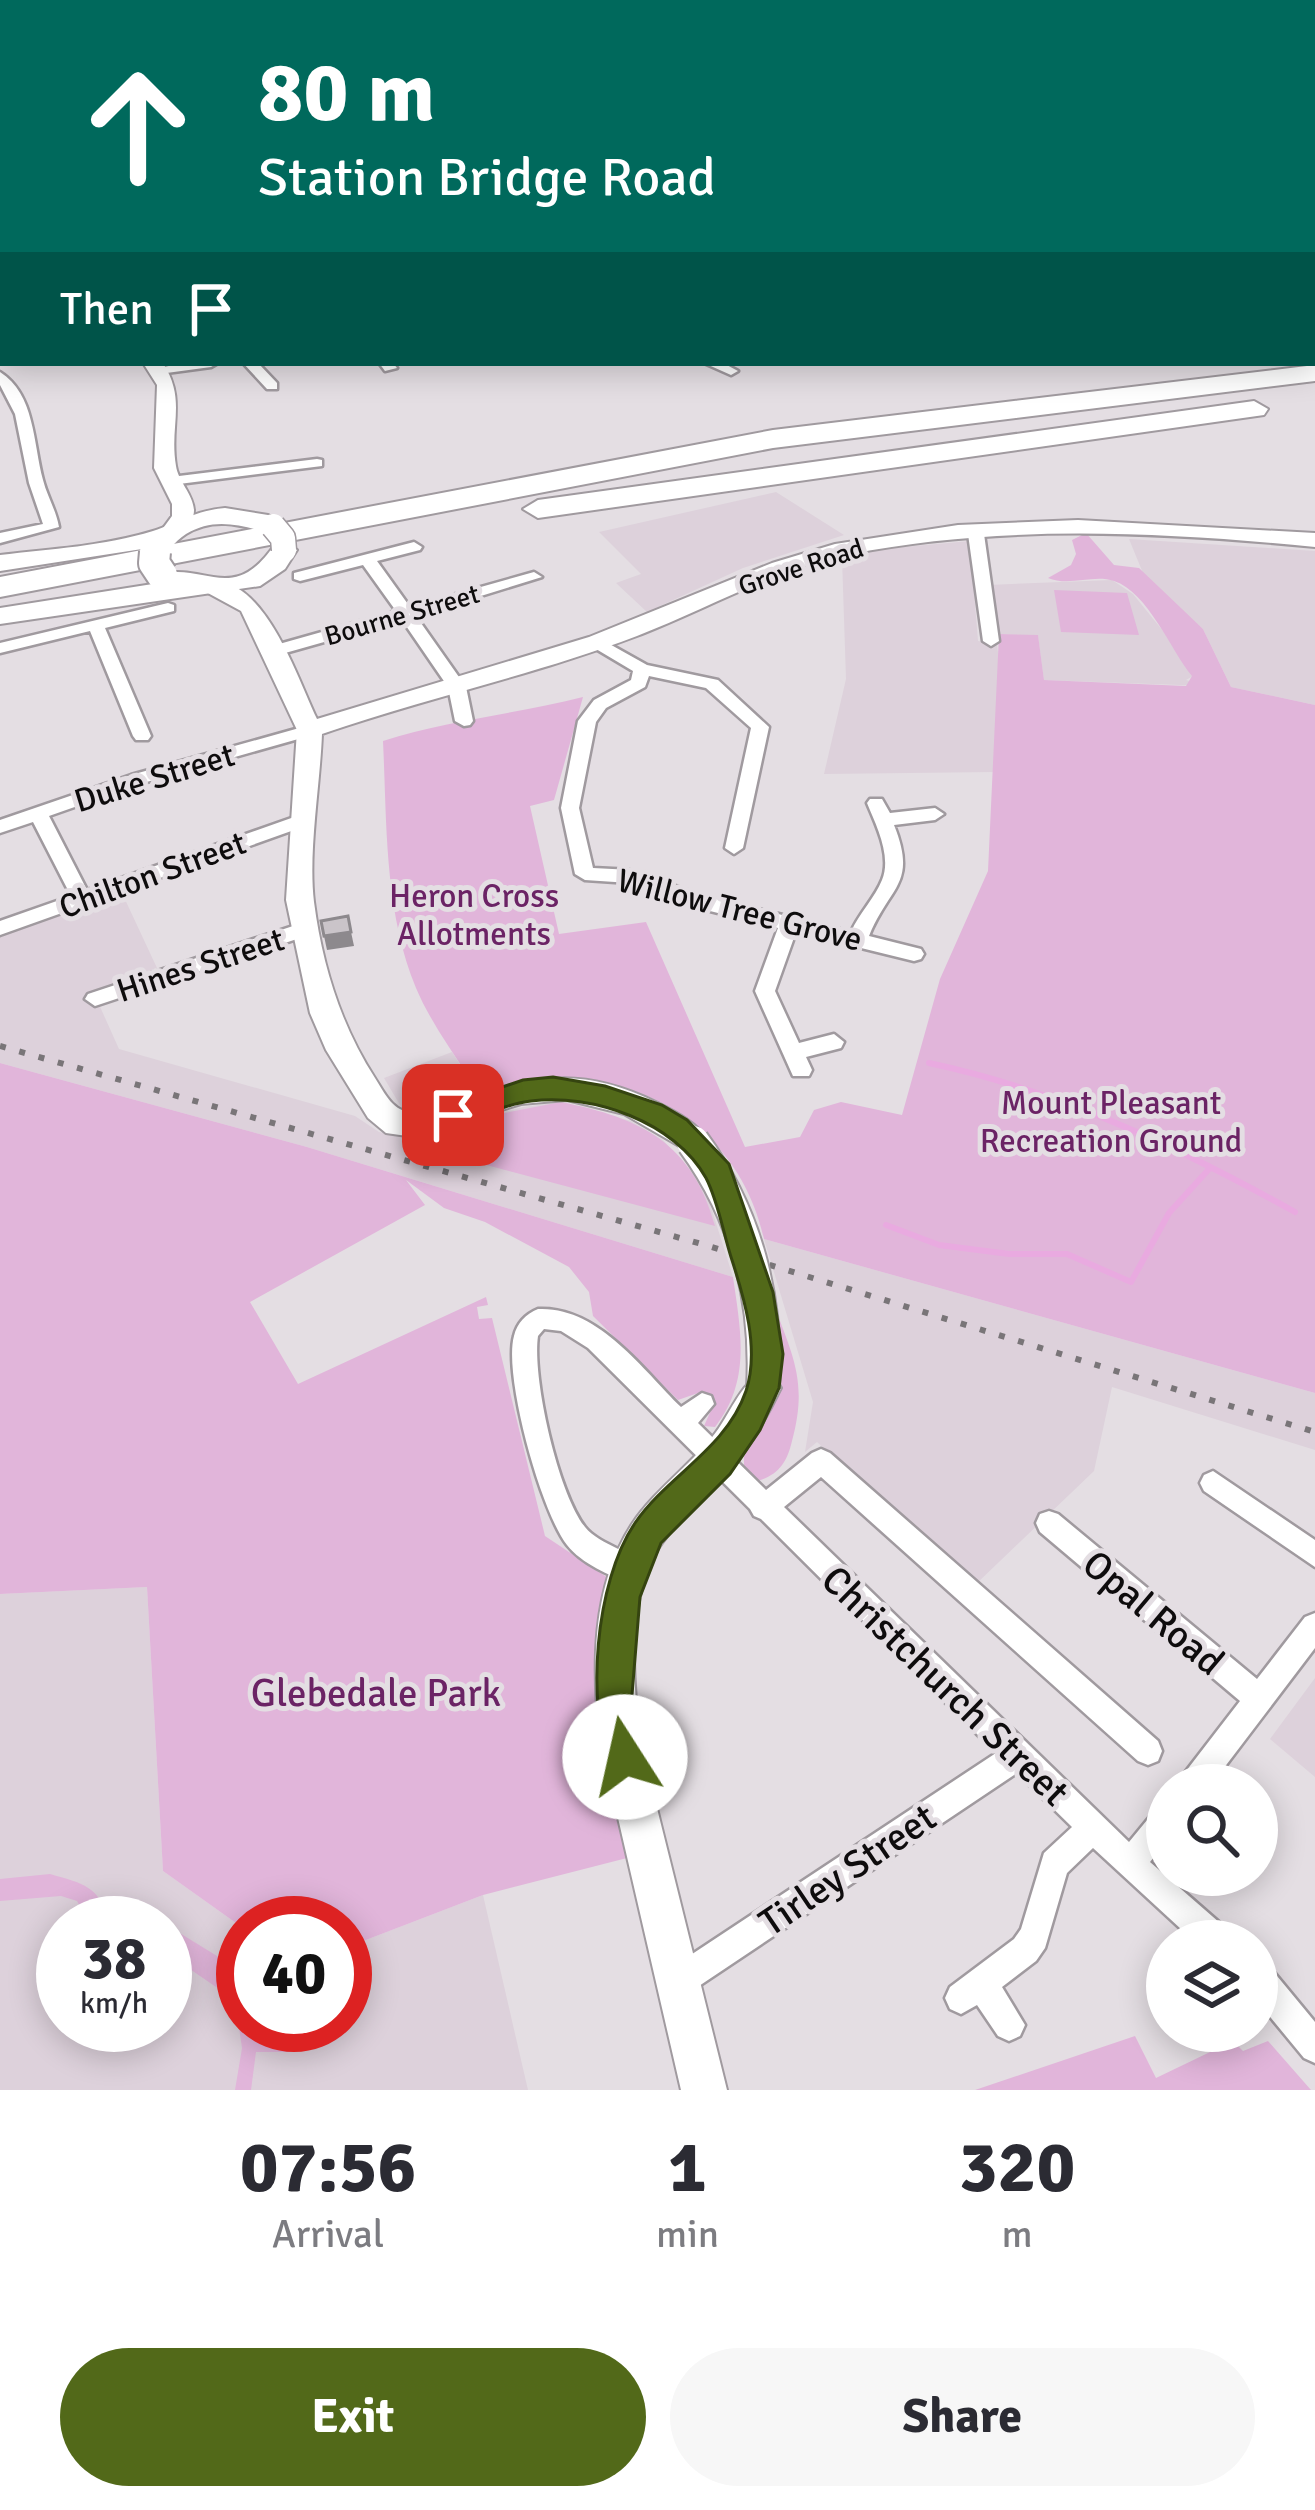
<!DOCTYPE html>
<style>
:root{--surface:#fff;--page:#f7f7f7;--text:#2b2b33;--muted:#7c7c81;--accent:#526919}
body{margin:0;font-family:Signika,sans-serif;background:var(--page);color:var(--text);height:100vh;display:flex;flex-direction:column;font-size:45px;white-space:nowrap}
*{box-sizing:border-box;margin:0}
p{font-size:39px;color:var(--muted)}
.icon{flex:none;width:66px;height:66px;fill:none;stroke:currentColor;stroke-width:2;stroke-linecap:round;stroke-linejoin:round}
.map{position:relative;height:2090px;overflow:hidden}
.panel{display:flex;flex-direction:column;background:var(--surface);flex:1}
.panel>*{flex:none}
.hud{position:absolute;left:0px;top:0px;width:1317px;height:366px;box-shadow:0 6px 30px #0003;background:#00695c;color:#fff;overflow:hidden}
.controls{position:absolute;left:1146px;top:1764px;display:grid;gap:24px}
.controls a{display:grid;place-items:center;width:132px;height:132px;border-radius:50%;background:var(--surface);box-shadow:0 6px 30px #0003;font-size:60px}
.speed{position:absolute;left:36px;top:1896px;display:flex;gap:24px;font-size:60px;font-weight:700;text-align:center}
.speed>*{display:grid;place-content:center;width:156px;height:156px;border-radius:50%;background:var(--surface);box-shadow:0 6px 30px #0003;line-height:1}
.speed small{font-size:30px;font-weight:400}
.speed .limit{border:18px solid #d22;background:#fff;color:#111}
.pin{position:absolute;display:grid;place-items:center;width:102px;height:102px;color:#fff;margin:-51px;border-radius:24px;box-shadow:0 6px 18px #0006}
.me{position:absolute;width:132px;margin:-66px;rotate:350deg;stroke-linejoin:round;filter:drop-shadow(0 0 9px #0008)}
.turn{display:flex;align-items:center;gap:42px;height:252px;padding:0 60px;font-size:54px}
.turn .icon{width:156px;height:156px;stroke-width:2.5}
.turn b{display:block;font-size:84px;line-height:102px}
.then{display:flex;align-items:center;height:114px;padding:0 60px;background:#0003;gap:24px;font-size:45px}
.eta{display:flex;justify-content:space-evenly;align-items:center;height:204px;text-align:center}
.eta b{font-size:72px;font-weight:700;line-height:84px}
.cta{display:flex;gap:24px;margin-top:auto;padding:24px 60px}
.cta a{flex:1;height:138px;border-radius:72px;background:var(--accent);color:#fff;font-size:48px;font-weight:700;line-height:138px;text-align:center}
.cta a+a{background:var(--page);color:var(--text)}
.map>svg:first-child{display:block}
.built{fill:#ddd1db;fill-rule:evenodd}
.green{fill:#e1b5da}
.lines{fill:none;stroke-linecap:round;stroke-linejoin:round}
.stream{stroke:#e9aae0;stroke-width:6}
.street-casing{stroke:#a09a9f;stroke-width:5}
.secondary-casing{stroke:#a09a9f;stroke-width:4}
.primary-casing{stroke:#a09a9f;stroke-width:4}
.highway-casing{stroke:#a09a9f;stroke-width:4}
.street{fill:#fff;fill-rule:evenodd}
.secondary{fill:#fff;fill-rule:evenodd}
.primary{fill:#fff;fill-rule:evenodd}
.highway{fill:#fff;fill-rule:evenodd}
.rail{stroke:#797578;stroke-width:6;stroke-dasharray:6 14;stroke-linecap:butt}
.secondary-bridge-casing{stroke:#a09a9f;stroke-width:36;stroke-linecap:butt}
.primary-bridge-far1-casing{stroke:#a09a9f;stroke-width:27;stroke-linecap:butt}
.primary-bridge-casing{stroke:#a09a9f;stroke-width:34;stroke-linecap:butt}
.secondary-bridge{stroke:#fff;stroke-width:32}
.primary-bridge-far1{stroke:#fff;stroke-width:24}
.primary-bridge{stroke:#fff;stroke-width:30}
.shaded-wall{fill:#8d898d}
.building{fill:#cac4c9;stroke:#8d898d;stroke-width:3}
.route{fill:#526919;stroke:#354410;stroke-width:3}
.labels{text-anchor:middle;stroke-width:10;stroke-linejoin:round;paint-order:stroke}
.far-street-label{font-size:27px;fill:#0e0c0d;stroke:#e4dee3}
.street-label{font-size:33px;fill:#0e0c0d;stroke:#e4dee3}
.park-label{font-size:33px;fill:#6b2365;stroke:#e4dee3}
.near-street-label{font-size:39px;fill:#0e0c0d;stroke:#e4dee3}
.near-park-label{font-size:39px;fill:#6b2365;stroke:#e4dee3}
</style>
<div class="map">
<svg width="1315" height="2090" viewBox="0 0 1315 2090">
<rect width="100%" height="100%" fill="#e4dee3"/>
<path class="built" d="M776 492 844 535 743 568 647 612 616 583 641 574 599 532Z
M1129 539 1315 551V705L1231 687 1203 629 1145 578Z
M970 541 978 641 997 644 999 661 994 772 824 774 846 679 842 558 881 549Z
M1112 580 1133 594 1163 631 1193 676 1186 680 1207 686 1044 680 1038 636 999 634 988 585Z
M122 893 157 968 93 991 119 1049 355 1116 379 1132 479 1150 494 1115 523 1107 561 1102 631 1121 663 1140 705 1188 733 1277 307 1147 0 1063V935Z
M452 1052 468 1077 403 1110 384 1078Z
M764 1239 1315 1393V1450L1112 1387 1094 1471 974 1586 817 1442 805 1452 813 1402Z
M147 1587 163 1871 243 1928V2025H345V1948L483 1895 528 2090H0V1594ZM63 1923H165V2025H63Z
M1315 1678V1777L1270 1739Z"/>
<path class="green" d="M1086 533 1114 565 1139 568 1203 629 1231 687 1315 705V1393L764 1239C742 1139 657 1076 555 1079 517 1080 481 1098 446 1086L468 1076C450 1048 429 1019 416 988 384 910 387 824 383 741 448 720 516 714 583 697L554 800 530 806 559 934 646 922 745 1147 800 1137 814 1110 841 1102 902 1115 940 979 988 871 999 634 1038 635 1044 680 1186 686 1192 676C1171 651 1148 592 1114 581 1093 574 1069 587 1048 578L1071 565 1076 554 1072 540Z
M1054 590 1127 593 1139 635 1061 632Z
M0 1063 307 1147 733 1277C741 1332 751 1381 715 1427L704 1426 712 1408 698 1393 678 1400 593 1316 589 1292 569 1267 485 1222 444 1208 406 1180 425 1205 250 1302 298 1384 486 1297 488 1305 477 1307 479 1319 492 1318 545 1536 608 1578 597 1646V1732L627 1858 483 1895 345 1948V1923H243V1928L163 1871 147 1587 0 1594Z
M561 1102C642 1118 693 1144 715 1226L475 1162 494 1115Z
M773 1302C793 1357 808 1382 792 1441 787 1462 779 1475 757 1481L744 1469V1457Z
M50 1874C82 1883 103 1887 107 1923H89L77 1901 61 1896 0 1901V1879Z
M165 1924 243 1972V2025H283L294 2052H256L251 2090H235L242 2048 235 2000 165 1952Z
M1135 2036 1156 2078 1233 2041 1243 2051 1268 2041 1311 2090H975Z"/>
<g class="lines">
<path class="stream" d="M929 1063C1060 1091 1178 1147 1295 1212
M886 1225 939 1245 1009 1254H1067L1131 1282 1169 1213 1210 1168"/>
<g class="street-casing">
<path id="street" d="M100 0H110V3H100Z
M177 0H187V3H177Z
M259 0H269L270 3H260Z
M350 0H360L361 3H351Z
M507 0H517V3H507Z
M1314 58H1315V64H1314Z
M0 130H3V136H0Z
M0 161H3V167H0Z
M3 232V240L0 241V233Z
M181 363H218L211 367 159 374 152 370Z
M243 363H258L277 383V389H267Z
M379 363H393L397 368 385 371Z
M704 363H723L738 371 731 375Z
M0 372C35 394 33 443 43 480 47 496 56 510 59 527L0 543V533L43 524 29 483 15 414 0 385Z
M317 459 322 460V466L171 485 164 481 171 477Z
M976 529 984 534 999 641 991 646 983 641 968 534Z
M414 542 422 547 420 550 377 561 410 607 534 572 542 577 416 616 466 687 473 721 470 725 464 726 455 721 448 687 402 620 271 657 263 652 265 648 396 611 363 565 300 581 294 579V573Z
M168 603 174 605V611L105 628 151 736 148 740H136L133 736 90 631 0 653V643Z
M597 637 647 665 718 680 769 727 743 848 734 854 725 848 751 728 706 688 649 676 645 687 606 708 596 722 579 808 593 868 632 870 698 894 851 932C859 913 875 898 882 880 892 856 876 825 867 803L870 799H882L890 813 935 808 944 814 935 820 894 825C918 885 889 886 869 936L921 949 924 954 921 959 914 961 796 932 775 991 799 1043 834 1034 844 1042 841 1048 806 1057 812 1070 809 1076H793L755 991 778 928 686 905 630 883 585 880 575 874 561 808 578 721 594 700 631 680 633 671 591 646V638Z
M310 725 316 726V734L143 783 49 816 87 890 297 816H311L313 820 311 824 0 935V921L71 896 33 822 0 833V820L131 775Z
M305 922 312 924 315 929 312 934 95 1006 85 999 88 994Z
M538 1309C598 1306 642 1369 681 1407L702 1393 711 1396 714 1404 698 1423 766 1490 812 1453 821 1449 830 1453 1158 1741 1162 1751 1158 1761 1148 1765 1138 1761 821 1477 784 1507 1129 1842 1157 1808 1167 1803V1841L1150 1862 1228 1930 1232 1941H1194L1093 1848 1067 1873 1045 1948 1036 1961 1002 1987 1025 2025 1020 2036 1009 2041 998 2036 977 2005 961 2014 950 2009 945 1998 950 1987 1014 1939 1021 1929 1044 1853 1072 1827 1017 1773 687 1994 676 1999 665 1994 660 1983 665 1972 996 1753 761 1519 754 1516 750 1509 588 1348 561 1331 544 1329 538 1336C532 1378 558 1493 585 1527 600 1546 635 1550 644 1571L640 1580 631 1584C609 1575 582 1564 567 1545 541 1512 503 1375 514 1336 517 1323 526 1314 538 1309Z
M1213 1471 1315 1540V1567L1204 1491 1200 1483 1204 1475Z
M1049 1511 1058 1514 1257 1679 1305 1617 1315 1613V1648L1211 1785H1178L1183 1775 1240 1701 1040 1532 1036 1523 1040 1514Z
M1257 1960 1268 1965 1315 2022V2063L1304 2058 1257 2001Z"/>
</g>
<g class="secondary-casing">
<path id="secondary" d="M0 55H3V78H0Z
M0 176 3 177V200L0 199Z
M1315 213V224H1314V213Z
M1314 267H1315V278H1314Z
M143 363H163C187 401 169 425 176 466 178 481 193 494 194 510 194 523 183 533 172 538L161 531 172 516V504L154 468 157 385Z
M1078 520 1315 533V547C1160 532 1004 524 850 554 775 569 707 609 637 636 534 675 426 698 322 734 320 786 308 852 314 902 322 964 341 1026 375 1078 385 1094 393 1112 414 1113 512 1091 555 1053 658 1103 676 1112 699 1124 709 1142L704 1151 693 1154 624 1114 567 1100 521 1104 414 1137 386 1133 368 1118 326 1050 310 1013 286 900 297 730 241 611 206 592V582C263 571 297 678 317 719L589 637 772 563 835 544 958 525Z
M763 1373 775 1377 781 1388C766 1419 750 1448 727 1474 704 1499 676 1521 658 1549 626 1602 633 1682 640 1740L727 2090H681L600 1740C592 1669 591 1587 632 1524 654 1491 688 1467 713 1436 729 1417 741 1381 763 1373Z"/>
</g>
<g class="primary-casing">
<path id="primary" d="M225 508 268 515 286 526 273 534C243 526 215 516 186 534 173 542 169 554 155 558L142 549 0 571V555C51 549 104 546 153 531 178 523 197 510 225 508Z
M284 542 297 550 285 569 260 586 0 624V608L159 583 161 574C206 563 234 605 275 544Z"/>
</g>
<g class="highway-casing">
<path id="highway" d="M1315 365V381L773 448 0 597V577L773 430Z
M1254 401 1268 409 1264 415 538 518 523 509 538 500Z"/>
</g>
<use href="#street" class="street"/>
<use href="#secondary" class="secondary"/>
<use href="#primary" class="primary"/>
<use href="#highway" class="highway"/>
<path class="rail" d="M0 1046 705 1245 1315 1432"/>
<g class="secondary-bridge-casing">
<path id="secondary-bridge" d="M693 1142C746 1214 768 1299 763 1388"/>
</g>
<g class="primary-bridge-far1-casing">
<path id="primary-bridge-far1" d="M273 526 283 538 284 550
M155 555V550"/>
</g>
<g class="primary-bridge-casing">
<path id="primary-bridge" d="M155 552 154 563 162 575"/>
</g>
<use href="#secondary-bridge" class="secondary-bridge"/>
<use href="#primary-bridge-far1" class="primary-bridge-far1"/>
<use href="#primary-bridge" class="primary-bridge"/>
</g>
<path class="shaded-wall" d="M351 932 354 946 327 950 324 936Z"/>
<path class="building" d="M1066 0 1065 3 984 1 985 0Z
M348 916 351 932 324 936 321 921Z"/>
<path class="route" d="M553 1077 605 1086 662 1105 687 1120 729 1164 773 1292 783 1354 779 1388 760 1430 730 1474 661 1543 640 1597 632 1695 644 1757 638 1770 625 1775 612 1770C585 1705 595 1582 635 1523 668 1475 726 1449 746 1391 760 1349 744 1297 731 1257 723 1232 718 1201 706 1178 675 1122 592 1093 531 1101 505 1104 479 1118 453 1126L439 1115 443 1107 523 1080Z"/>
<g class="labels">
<g class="far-street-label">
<text transform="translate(801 567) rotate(-18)" y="9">Grove Road</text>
<text transform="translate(402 615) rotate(-16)" y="9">Bourne Street</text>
</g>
<g class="street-label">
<text transform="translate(154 777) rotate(-17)" y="12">Duke Street</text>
<text transform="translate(152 874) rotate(-20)" y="12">Chilton Street</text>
<text transform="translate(740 909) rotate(14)" y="12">Willow Tree Grove</text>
<text transform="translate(200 964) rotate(-18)" y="12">Hines Street</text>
</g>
<g class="park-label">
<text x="474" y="907">Heron Cross<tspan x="474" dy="38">Allotments</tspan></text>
<text x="1111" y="1114">Mount Pleasant<tspan x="1111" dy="38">Recreation Ground</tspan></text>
</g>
<g class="near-street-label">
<text transform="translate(1154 1612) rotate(40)" y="14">Opal Road</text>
<text transform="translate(946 1685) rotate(44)" y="14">Christchurch Street</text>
<text transform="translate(847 1869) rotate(-34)" y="14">Tirley Street</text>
</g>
<g class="near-park-label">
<text x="376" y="1706">Glebedale Park</text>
</g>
</g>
</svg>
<div class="controls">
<a><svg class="icon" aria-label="search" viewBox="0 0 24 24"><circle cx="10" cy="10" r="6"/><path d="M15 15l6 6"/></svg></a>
<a><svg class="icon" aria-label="layers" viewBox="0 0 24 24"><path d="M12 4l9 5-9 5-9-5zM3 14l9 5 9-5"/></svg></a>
</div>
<div class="speed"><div>38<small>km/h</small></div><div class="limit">40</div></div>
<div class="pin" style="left:453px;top:1115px;background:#d93025"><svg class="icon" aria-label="arrive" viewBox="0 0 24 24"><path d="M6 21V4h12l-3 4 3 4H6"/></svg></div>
<svg class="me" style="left:625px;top:1757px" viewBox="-20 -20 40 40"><circle r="19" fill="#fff"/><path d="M0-13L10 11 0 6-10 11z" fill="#526919"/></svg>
<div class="hud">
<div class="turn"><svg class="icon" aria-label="ahead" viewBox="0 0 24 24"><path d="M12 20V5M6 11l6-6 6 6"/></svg><div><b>80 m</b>Station Bridge Road</div></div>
<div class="then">Then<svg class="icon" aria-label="arrive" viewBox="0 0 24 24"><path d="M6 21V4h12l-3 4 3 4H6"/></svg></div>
</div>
</div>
<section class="panel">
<div class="eta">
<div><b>07:56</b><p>Arrival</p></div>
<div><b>1</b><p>min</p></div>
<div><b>320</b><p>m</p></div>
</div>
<div class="cta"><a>Exit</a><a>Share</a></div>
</section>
